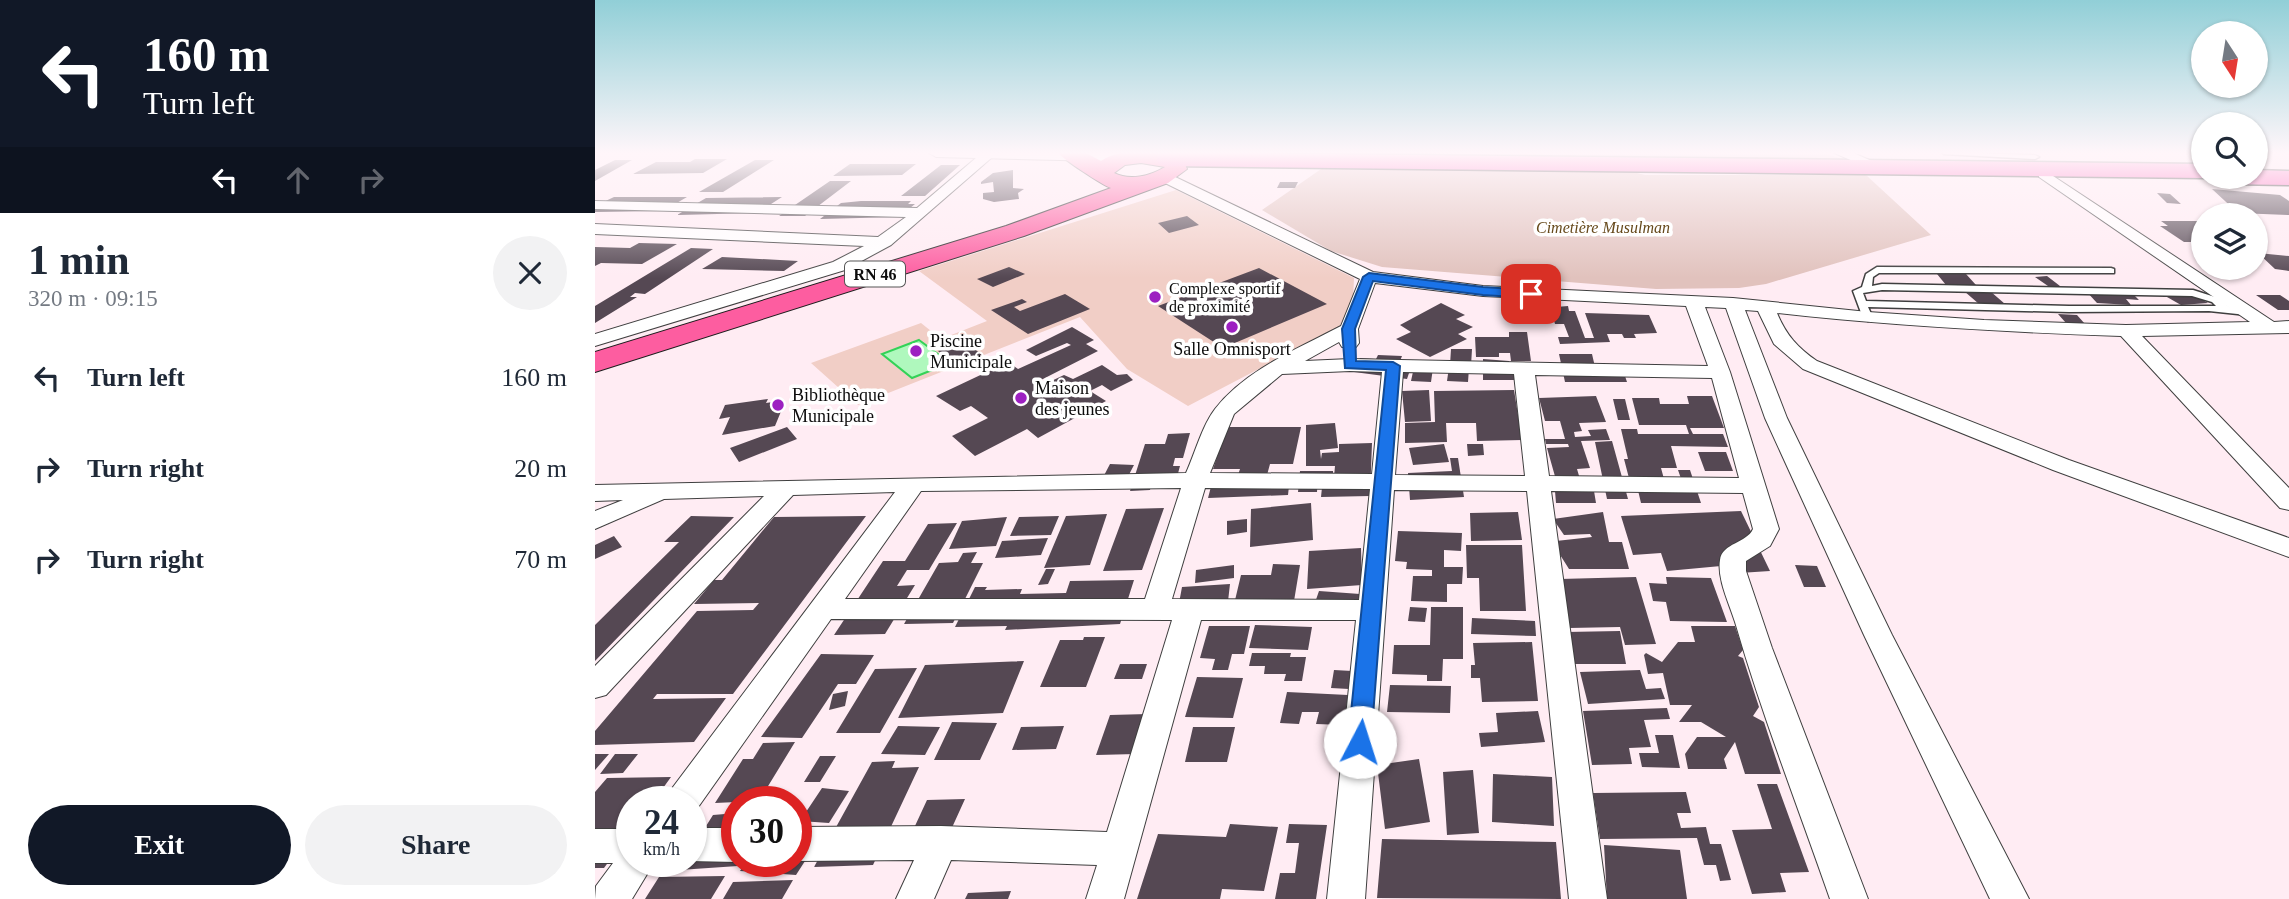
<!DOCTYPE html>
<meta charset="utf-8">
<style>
:root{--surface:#fff;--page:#f2f2f3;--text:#1f2937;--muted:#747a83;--accent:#111827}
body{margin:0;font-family:Georgia,serif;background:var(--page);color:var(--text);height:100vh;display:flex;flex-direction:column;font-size:26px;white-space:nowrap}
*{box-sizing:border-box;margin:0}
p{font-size:23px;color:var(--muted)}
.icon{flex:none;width:38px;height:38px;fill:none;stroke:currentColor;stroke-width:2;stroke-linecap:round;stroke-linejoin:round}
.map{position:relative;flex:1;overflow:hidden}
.sheet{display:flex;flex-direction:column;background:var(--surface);width:595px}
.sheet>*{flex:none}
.guide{background:#111827;color:#fff;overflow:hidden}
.needle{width:46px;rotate:168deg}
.controls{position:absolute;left:1596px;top:21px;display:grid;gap:14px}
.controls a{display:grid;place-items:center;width:77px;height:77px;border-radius:50%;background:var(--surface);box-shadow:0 2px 5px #0004;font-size:35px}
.speed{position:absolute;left:21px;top:786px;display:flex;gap:14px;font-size:35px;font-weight:700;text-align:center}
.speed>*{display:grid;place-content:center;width:91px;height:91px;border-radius:50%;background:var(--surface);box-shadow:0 2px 5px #0004;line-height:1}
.speed small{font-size:18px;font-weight:400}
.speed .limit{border:10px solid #d22;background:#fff;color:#111}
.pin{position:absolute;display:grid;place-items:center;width:60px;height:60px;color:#fff;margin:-30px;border-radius:14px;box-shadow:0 4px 10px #0006}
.me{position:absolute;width:77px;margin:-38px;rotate:5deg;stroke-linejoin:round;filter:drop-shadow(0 0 5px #0008)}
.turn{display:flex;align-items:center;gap:24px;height:147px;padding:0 28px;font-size:32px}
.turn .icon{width:91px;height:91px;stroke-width:2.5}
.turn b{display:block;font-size:49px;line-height:60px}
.lanes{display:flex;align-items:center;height:66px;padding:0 28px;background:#0003;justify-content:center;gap:35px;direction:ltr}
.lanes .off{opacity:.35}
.round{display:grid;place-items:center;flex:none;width:74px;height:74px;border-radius:37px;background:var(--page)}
.overview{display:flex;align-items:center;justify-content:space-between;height:119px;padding:0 28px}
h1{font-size:42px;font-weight:700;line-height:52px}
.cta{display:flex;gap:14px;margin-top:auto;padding:14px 28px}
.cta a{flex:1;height:80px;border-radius:42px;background:var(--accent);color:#fff;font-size:28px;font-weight:700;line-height:80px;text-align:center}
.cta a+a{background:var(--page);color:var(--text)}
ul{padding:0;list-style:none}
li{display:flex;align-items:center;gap:21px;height:91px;padding:0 28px}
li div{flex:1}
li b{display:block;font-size:26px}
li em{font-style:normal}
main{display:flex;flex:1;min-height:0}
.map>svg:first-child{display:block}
.cemetery{fill:#e1c2bd}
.pitch{fill:#f1cec6}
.water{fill:#aff8bd;stroke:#33d257;stroke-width:2}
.building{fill:#554853}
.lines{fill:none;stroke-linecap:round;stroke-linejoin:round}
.service-casing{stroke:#3f3f3f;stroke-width:3}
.minor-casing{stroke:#3f3f3f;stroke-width:2}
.tertiary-casing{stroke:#3f3f3f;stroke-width:2}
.primary-casing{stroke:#1d1d1d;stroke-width:2}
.trunk-casing{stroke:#1d1d1d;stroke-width:3}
.service{fill:#fff;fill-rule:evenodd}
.minor{fill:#fff;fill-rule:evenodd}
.tertiary{fill:#fff;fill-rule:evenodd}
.primary{fill:#fd5da0;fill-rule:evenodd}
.trunk{fill:#fb56b4;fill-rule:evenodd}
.route{fill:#1a73e8;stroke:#114b97;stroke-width:2}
.poi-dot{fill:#9d20c1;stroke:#fff;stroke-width:2.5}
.labels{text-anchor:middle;stroke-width:7;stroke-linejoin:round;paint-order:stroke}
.far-park-label{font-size:16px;font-style:italic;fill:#66491b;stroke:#fff}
.shield{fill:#fff;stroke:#555;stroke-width:2}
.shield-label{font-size:16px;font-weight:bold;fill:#0c0c0c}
.far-poi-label{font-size:16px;fill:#0c0c0c;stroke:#fff;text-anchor:start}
.poi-label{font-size:18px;fill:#0c0c0c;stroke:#fff;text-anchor:start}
</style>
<main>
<section class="sheet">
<div class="guide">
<div class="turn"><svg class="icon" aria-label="left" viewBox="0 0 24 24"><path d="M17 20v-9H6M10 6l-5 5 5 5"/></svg><div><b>160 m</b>Turn left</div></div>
<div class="lanes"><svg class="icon" aria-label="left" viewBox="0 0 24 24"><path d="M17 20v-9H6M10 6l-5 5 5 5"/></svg><svg class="icon off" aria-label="ahead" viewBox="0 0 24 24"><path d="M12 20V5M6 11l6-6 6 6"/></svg><svg class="icon off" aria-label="right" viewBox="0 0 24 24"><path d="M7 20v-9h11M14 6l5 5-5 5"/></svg></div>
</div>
<div class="overview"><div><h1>1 min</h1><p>320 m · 09:15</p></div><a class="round"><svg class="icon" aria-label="close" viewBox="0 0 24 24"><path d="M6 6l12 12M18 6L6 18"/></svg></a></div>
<ul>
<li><svg class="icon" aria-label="left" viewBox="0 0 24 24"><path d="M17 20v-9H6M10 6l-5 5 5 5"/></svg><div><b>Turn left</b></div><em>160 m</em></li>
<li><svg class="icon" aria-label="right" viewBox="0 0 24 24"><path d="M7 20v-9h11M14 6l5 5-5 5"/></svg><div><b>Turn right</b></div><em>20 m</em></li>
<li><svg class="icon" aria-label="right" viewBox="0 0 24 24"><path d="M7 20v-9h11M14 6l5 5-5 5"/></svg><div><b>Turn right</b></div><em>70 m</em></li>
</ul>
<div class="cta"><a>Exit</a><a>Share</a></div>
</section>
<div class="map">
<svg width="1694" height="899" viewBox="0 0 1694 899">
<rect width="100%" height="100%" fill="#ffecf3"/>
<path class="cemetery" d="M627 152H1223L1256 161 623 156Z
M729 167 1026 169 1050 175H1271L1336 235 1171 284 1144 288 1061 289 787 267 736 251 667 210Z"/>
<path class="pitch" d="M581 190 759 278 757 320 593 406 532 369 485 317 263 405 216 363 326 323 346 339 392 321 324 271Z"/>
<path class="water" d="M324 340 355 363 317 378 287 354Z"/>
<path class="building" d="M100 159H132L108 173 38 174 61 162H95Z
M20 160H37L0 181V170Z
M160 160H179L128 192H104Z
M255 164H321L307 175 238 176Z
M346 165H365L330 196H306Z
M418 170V188L429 189 423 193 424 199 399 202 388 199V193L399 192 398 182 386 184V182L398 173Z
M235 181H256L210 216H184Z
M685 182H703L700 188H682Z
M1617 189 1685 195 1694 201V215L1643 213Z
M1562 193 1575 194 1586 204 1572 203Z
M19 197H92L68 211 0 212V206Z
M187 197 162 213 82 215 111 198Z
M266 201H316L313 204H320L304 217 225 219 246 203Z
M592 216 604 225 574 233 563 223Z
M1566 221H1608V242H1589L1565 226H1573Z
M44 243 82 244 47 264 6 263 0 266V247L35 248Z
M96 248 118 249 50 294 40 293 35 297H42L0 323V306Z
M1663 253 1694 256V271L1680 269Z
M127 257 203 261 189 271 107 269Z
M414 267 430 274 398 287 382 279Z
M664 268 732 304 628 348 563 306Z
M1342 274H1371L1381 285H1351Z
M1452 276 1465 286H1453L1440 277Z
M1369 291H1395L1410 304H1384Z
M1491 291 1537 293 1544 300 1531 299 1536 305 1502 303Z
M470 294 495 309 433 334 396 310 427 299 432 302 419 307 425 311Z
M1599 295 1613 303 1586 305 1572 297Z
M1661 295H1685L1694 301V310H1683Z
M846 303 870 315 861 319 878 327 863 334 872 339 835 357 801 339 816 332 805 325Z
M973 306 974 311H980L990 338H999L990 313 1054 315 1062 333 1039 334 1041 338H1029L1027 334H1012L1015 342 965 344 963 337H974L969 324H960L956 311H962L961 307Z
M1463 314 1482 315 1490 324 1471 323Z
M477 327 499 340 491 344 503 351 444 381 450 384 469 375 478 379 507 365 522 375 532 374 538 380 516 391 507 385 495 391 511 401 443 438 432 429 380 456 357 436 393 418 376 406 365 411 341 396 413 362 423 369 476 345 472 343 441 356 431 350Z
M914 332H932L936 361H916L915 353H904V357H881L880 337H914Z
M370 341 387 355 361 366 343 351Z
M856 349H877L876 366 855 365Z
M964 354H997L1000 367H1027L1032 382H970Z
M783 355 807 356 803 366 816 367 812 379 759 372 765 358 781 359Z
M888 359 914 361 915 371H926V380H888Z
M819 367 838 368 836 382 816 381Z
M854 367 874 368 873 382 852 381Z
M834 390 836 421 810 422 807 391Z
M919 390 927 440 882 441 881 423H851L852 442 810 443V423L840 422 839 391Z
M1001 396 1011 422 984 423 987 431 979 432 980 437 996 436 993 430 1011 429 1015 440 986 441 995 468 982 469 987 486 963 487 952 448 974 447 973 444H951L950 439H970L965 421H950L944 398Z
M1092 396H1117L1129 428H1095L1098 434H1128L1133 447 1076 446 1082 468H1066L1072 490H1090L1083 470H1095L1106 503H1046L1041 482H1035L1029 459H1033L1026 429H1042L1043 434H1094L1091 425H1044L1037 398H1064L1065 404H1094Z
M173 399 171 403 184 401 180 410 187 409 180 426 127 435 135 417 124 419 130 405Z
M1018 399H1030L1035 420H1023Z
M740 423 743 448 725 450 726 459 727 453 744 452V444L777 443 775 496 726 497 728 478 739 477 740 466H711V425Z
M192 427 202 439 144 462 135 448Z
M632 427H706L698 464H675L672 475H643L645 469H618Z
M595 433 588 458H580L578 466H585L582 477 556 486 555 490 535 491 550 444H570L573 434Z
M1017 441 1033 499H1012L1000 442Z
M849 444 854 462 818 465 814 448Z
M872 444H888L889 455 873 456Z
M1103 452H1131L1138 471H1110Z
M855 458H863L869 497 815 500 813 473 857 471Z
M515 464 539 465 527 488 503 487Z
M705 471H738V476H723L722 492H703Z
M695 477 693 495 613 498 618 479Z
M960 491H999L1001 503H961Z
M716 503 718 540 655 547 656 509Z
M569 508 547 570 508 571 531 509Z
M1146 511 1175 571 1129 574 1126 566 1072 571 1066 553 1038 555 1026 516Z
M923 512 927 540 876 541 875 513Z
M1008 512 1014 542H1027L1034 569H974L962 550 961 541 997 537 995 534 969 535 958 519Z
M512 514 495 565 449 568 471 516Z
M96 516 139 517 0 661V625L84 542H69Z
M271 516 138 694H62L58 699 131 698 99 742 0 745V731L102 611 158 610 164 603 99 604 119 580H127L179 517Z
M464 516 456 535 415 536 424 517Z
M412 517 401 546 354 549 367 521Z
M652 519V532L632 535V521Z
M362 523 334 570H312L302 586 320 585 290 634 239 635 288 561H310L333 524Z
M803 531 867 533 866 551 849 550V567H868L867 584H852V602L816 601 818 576H837V570L811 569 812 562 800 561Z
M19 536 27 547 0 559V545Z
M453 538 446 555 400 558 407 541Z
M871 545H927L931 611H885L884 578H872Z
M766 548 767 585 712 589 714 551Z
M382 552 376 563H388L358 623 309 624 344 563 363 562 368 553Z
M678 564 705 565 699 601 636 617 646 575H676Z
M639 565V578L600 583 601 570Z
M1200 565 1222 566 1231 587H1209Z
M451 569H460L453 584 443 585Z
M1041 577 1061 644 1030 645 1025 627 974 628 965 579Z
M1071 577 1116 578 1132 622 1075 621 1071 602 1058 601 1054 583 1072 584Z
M539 580 525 624 410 630 412 626 360 627 380 587H392L390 590 427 589 425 594 471 593 475 581Z
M635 584 632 610 582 614 587 587Z
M724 591 765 594 757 621 715 617Z
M815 607 832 608 830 622 813 621Z
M836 607H868V659H848L847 681H832V675L797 674 799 645H835Z
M877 618 940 621 941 636 876 634Z
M660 625 717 627 713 650 654 648Z
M614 626H655L649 654H637L633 670H617L620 659 605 658Z
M1096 626H1140L1148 650 1143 656 1148 658 1164 707 1158 716 1169 722 1186 774H1150L1140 742 1129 759 1132 769H1093L1090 754 1102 737H1131L1106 722H1084L1097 705H1075L1068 673 1053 674 1049 655 1051 653 1067 662 1083 642H1100Z
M1025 631 1031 664H976L971 632Z
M489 637H510L491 687H445L465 640H488Z
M937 642 943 701 887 702 885 678H876V665H880L878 643Z
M657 653H696L695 657H711L707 681H689L691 674H669L670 666H654Z
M226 654 279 655 261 684H243L207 738 166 737Z
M429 661 408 713 303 718 330 665Z
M525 664H552L547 679H519Z
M322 668 285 733H241L280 669Z
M739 670 757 671 754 689 736 688Z
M1045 670 1051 689 1066 688 1070 699 993 704 985 672Z
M602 677 648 678 638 718 590 717Z
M795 685 856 686 855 713 792 712Z
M253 691 250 706 234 710 238 694Z
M692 692 753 695 749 725 721 724 724 712H707L704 724 685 723Z
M1072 708 1075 719 1049 720 1056 747 1034 748 1037 764 997 765 988 711Z
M943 711 950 742 886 747 884 733 903 732 901 713Z
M553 714 541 754 501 755 515 715Z
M357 722 402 723 385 760H339Z
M303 726 345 727 330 755 286 754Z
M469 726 461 749 417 750 426 727Z
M598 727H640L632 762H590Z
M1060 735H1078L1085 768 1047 767 1044 753H1064Z
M200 742 164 801 120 803 148 759H158L168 743Z
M0 754H14L0 770Z
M20 754H43L28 773 5 774Z
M225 756H241L225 782H209Z
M824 759 835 822 790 829 782 765Z
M300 761 297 768 324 767 278 865 219 867 277 762Z
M878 770 884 833 852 835 848 772Z
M898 774 957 777 959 826 897 822Z
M76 777 58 802H37V830L9 868H0V792L12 778Z
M1162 784H1182L1214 872 1185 873 1191 892 1157 894 1137 830 1177 829Z
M227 788 254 791 234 823 205 821Z
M1091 792 1096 813H1082L1086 828 1111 827 1115 844H1126L1136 880 1125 881 1121 865H1109L1102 838 1005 839 998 793Z
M370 799 345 854H307L332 800Z
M142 813V861H146L143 866 84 870 89 861H96V850L118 815Z
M635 824 683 827 669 891 627 889 625 899H542L563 834 631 837Z
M694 824 732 825 721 899H680L685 873H700L704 843H691Z
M201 832 228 833 201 875 145 871 152 861H201Z
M787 839 961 842 966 899 782 898Z
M1009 845 1085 850 1092 899H1012Z
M130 876 116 899H50L64 877Z
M198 880 187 899H128L138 882Z
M416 891 413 899H370L373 893Z"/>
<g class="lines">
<g class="service-casing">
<path id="service" d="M1346 152 1440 155 1444 157 1440 159 1349 154Z
M1282 267 1516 268 1519 269V273H1284L1278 277 1277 286 1287 284 1598 290 1623 298 1634 307 1652 309 1657 312 1652 315 1614 311 1474 312 1273 307 1278 318 1273 321 1268 318 1258 291 1267 287 1271 274ZM1287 290 1597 296 1617 302 1621 306H1474L1271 301 1268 293Z"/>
</g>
<g class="minor-casing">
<path id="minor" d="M388 152 402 153 296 245 250 270 0 346V334L238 262 269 246 0 234V224L283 237 311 217 0 209V201L322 208Z
M1237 152H1256L1293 168 1286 172 1281 171Z
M1449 170 1679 322 1694 321V333L1547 336 1694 488V510L1685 508 1526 336C1411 332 1296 326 1182 313 1191 335 1203 348 1222 361L1474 460 1694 538V557L1458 470 1208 369 1179 344 1163 311 1150 310 1192 418 1297 635 1434 899H1395L1269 635 1170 418 1131 308 1110 307 1135 372 1184 529 1175 546 1151 561V571L1177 648 1273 899H1235C1203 807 1167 715 1140 622 1134 603 1122 579 1125 560 1127 543 1152 543 1158 529L1148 493 956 491 1012 899H974L932 491 799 490 770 899H732L761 620H606L529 899H491L502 865 356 860 339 899H301L319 860 201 861V827L346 826 512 832 577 620 236 619 99 813 96 814V802H70L75 791 300 492 198 495 11 695 0 698V666L169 496 69 499 0 529V511L28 500 0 501V485L591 473C600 453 607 426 620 409 650 370 704 348 746 326L765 279 564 180V174H574L778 272 888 286 1138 298 1273 312 1389 320 1531 325 1655 322 1444 177V171ZM780 283 888 296 1091 306 1113 366 755 359 710 361 744 342 747 347H761L764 343 763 329ZM755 371 787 372 777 474 615 473 639 414 687 374ZM808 372 919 374 930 476 800 475ZM940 375 1117 378 1144 478 954 476ZM586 488 550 599H250L326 491ZM610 488 775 489 764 600 577 599Z
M96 828H142V861H144L142 862 94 861H96Z
M0 829H37V861H60L37 899H0L1 886 18 863H0Z"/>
</g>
<g class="tertiary-casing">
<path id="tertiary" d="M332 152H552L561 157 552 162 341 157Z"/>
</g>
<g class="primary-casing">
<path id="primary" d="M462 152H489L506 161C530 146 561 151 587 157L592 169 573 183 429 236 0 372V352L411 226 516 188C507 185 468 159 462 152ZM546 163 570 167C555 176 535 181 519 173L530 165Z"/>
</g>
<g class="trunk-casing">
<path id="trunk" d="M572 152 1608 164V177H1613L1608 178 572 166 564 164 561 159 564 154Z
M1661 170 1694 171V185L1633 184 1625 182 1621 177H1661Z"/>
</g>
<use href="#service" class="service"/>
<use href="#minor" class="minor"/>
<use href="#tertiary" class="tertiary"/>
<use href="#primary" class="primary"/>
<use href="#trunk" class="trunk"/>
</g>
<linearGradient id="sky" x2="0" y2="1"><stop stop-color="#91cfd7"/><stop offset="0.55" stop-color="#fff6fa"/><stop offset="1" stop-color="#fff6fa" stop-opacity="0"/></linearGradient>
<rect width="1694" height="278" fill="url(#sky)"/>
<path class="route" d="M774 273 888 287 936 290 943 294 936 298 888 295 778 281 760 329 761 361 798 362 805 366 776 742 773 748 765 751 757 748 753 742 791 370 750 368 747 329 768 277Z"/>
<g class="poi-dot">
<circle cx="560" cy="297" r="7"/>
<circle cx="637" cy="327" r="7"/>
<circle cx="321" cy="351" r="7"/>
<circle cx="426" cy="398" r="7"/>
<circle cx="183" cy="405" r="7"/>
</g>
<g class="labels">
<g class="far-park-label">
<text x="1008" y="233">Cimetière Musulman</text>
</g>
<rect class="shield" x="250" y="261.5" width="60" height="25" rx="5"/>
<g class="shield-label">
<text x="280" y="280">RN 46</text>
</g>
<g class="far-poi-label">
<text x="574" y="294">Complexe sportif<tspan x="574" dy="18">de proximité</tspan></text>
</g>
<g class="poi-label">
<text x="335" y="347">Piscine<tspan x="335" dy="21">Municipale</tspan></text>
<text x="637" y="355" text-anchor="middle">Salle Omnisport</text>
<text x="440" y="394">Maison<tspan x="440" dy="21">des jeunes</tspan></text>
<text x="197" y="401">Bibliothèque<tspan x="197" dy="21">Municipale</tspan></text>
</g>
</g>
</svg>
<div class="controls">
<a><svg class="needle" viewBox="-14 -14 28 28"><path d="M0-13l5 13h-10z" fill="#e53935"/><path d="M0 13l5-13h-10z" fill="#747a83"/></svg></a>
<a><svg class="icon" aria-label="search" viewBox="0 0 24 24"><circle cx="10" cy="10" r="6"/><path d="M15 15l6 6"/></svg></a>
<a><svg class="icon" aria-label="layers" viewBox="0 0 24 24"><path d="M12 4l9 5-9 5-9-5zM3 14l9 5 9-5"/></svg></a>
</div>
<div class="speed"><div>24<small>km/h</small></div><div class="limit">30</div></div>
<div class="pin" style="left:936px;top:294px;background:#d93025"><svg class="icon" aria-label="arrive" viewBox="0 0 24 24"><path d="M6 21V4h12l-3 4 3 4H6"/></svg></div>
<svg class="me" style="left:765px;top:742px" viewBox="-20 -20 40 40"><circle r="19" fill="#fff"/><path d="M0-13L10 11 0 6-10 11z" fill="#1a73e8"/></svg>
</div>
</main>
